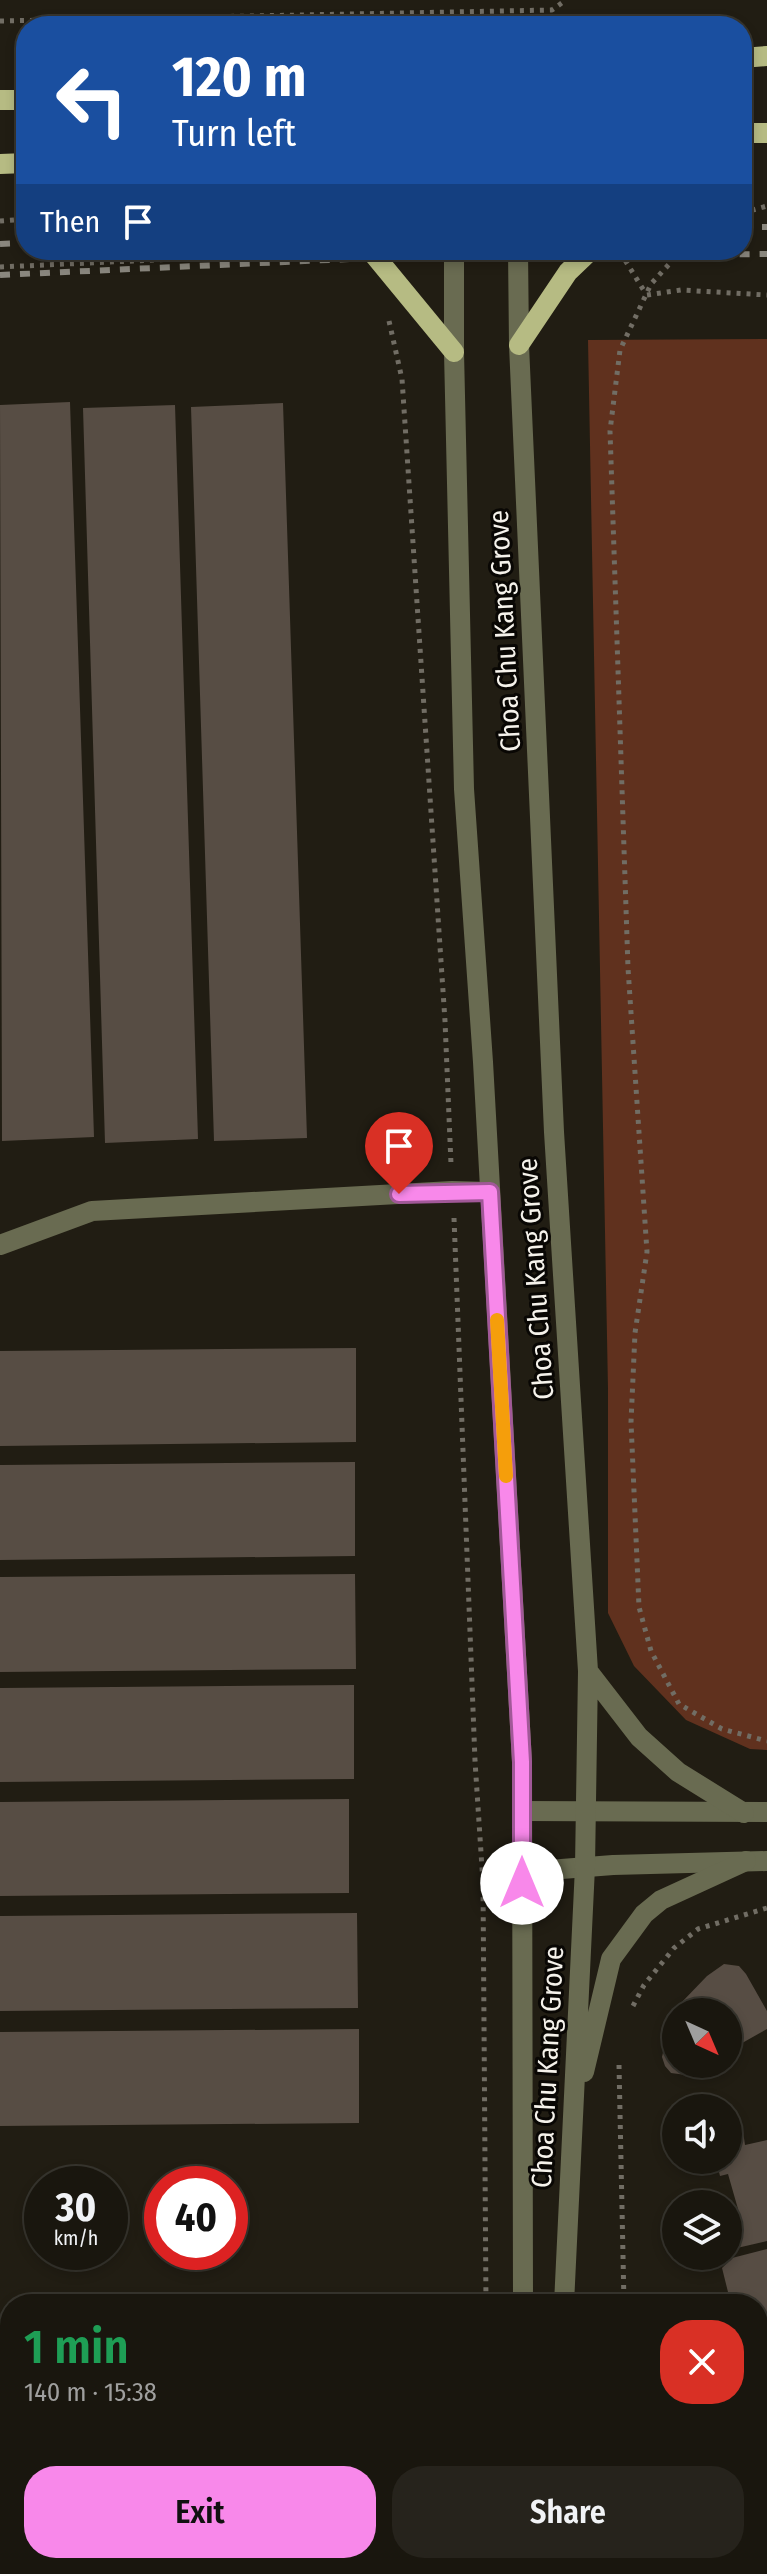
<!DOCTYPE html>
<meta charset="utf-8">
<style>
:root{--surface:#19160e;--page:#26231c;--text:#f1f3f6;--muted:#9f9f9e;--line:#37352e;--accent:#f888ea}
body{margin:0;font-family:"Fira Sans Condensed",sans-serif;background:var(--page);color:var(--text);height:100vh;display:flex;flex-direction:column;font-size:30px;white-space:nowrap}
*{box-sizing:border-box;margin:0}
p{font-size:26px;color:var(--muted)}
.icon{flex:none;width:44px;height:44px;fill:none;stroke:currentColor;stroke-width:2;stroke-linecap:round;stroke-linejoin:round}
.map{position:relative;flex:1;overflow:hidden}
.sheet{position:absolute;left:0px;top:2294px;width:768px;height:280px;display:flex;flex-direction:column;background:var(--surface);border-radius:32px 32px 0 0;box-shadow:0 4px 12px #0003,0 0 0 2px var(--line)}
.sheet>*{flex:none}
.guide{position:absolute;left:16px;top:16px;width:736px;height:244px;border-radius:32px;box-shadow:0 4px 12px #0003,0 0 0 2px var(--line);background:#1a4fa0;color:#fff;overflow:hidden}
.needle{width:52px;rotate:136deg}
.fabs{position:absolute;left:662px;top:1998px;display:grid;gap:16px}
.fabs a{display:grid;place-items:center;width:80px;height:80px;border-radius:50%;background:var(--surface);box-shadow:0 4px 12px #0003,0 0 0 2px var(--line);font-size:40px}
.speed{position:absolute;left:24px;top:2166px;display:flex;gap:16px;font-size:40px;font-weight:700;text-align:center}
.speed>*{display:grid;place-content:center;width:104px;height:104px;border-radius:50%;background:var(--surface);box-shadow:0 4px 12px #0003,0 0 0 2px var(--line);line-height:1}
.speed small{font-size:20px;font-weight:400}
.speed .limit{border:12px solid #d22;background:#fff;color:#111}
.pin{position:absolute;display:grid;place-items:center;width:68px;height:68px;color:#fff;margin:-82px -34px;border-radius:50% 50% 50% 0;rotate:-45deg;box-shadow:0 0 8px #0007}
.pin .icon{rotate:45deg}
.me{position:absolute;width:88px;margin:-44px;rotate:0deg;stroke-linejoin:round;filter:drop-shadow(0 0 6px #0008)}
.turn{display:flex;align-items:center;gap:28px;height:168px;padding:0 24px;font-size:36px}
.turn .icon{width:104px;height:104px;stroke-width:2.5}
.turn b{display:block;font-size:56px;line-height:68px}
.then{display:flex;align-items:center;height:76px;padding:0 24px;background:#0003;gap:16px;font-size:30px}
.round{display:grid;place-items:center;flex:none;width:84px;height:84px;border-radius:32px;background:var(--page)}
.summary{display:flex;align-items:center;justify-content:space-between;height:136px;padding:0 24px}
h1{font-size:48px;font-weight:600;line-height:60px;color:#1e9e55}
.cta{display:flex;gap:16px;margin-top:auto;padding:16px 24px}
.cta a{flex:1;height:92px;border-radius:32px;background:var(--accent);color:#111;font-size:32px;font-weight:600;line-height:92px;text-align:center}
.cta a+a{background:var(--page);color:var(--text)}
.map>svg:first-child{display:block}
.green{fill:#60311e}
.building{fill:#574d44}
.lines{fill:none;stroke-linecap:round;stroke-linejoin:round}
.path{stroke:#716d64;stroke-width:5;stroke-dasharray:4 6;stroke-linecap:butt}
.service{stroke:#696b51;stroke-width:20}
.minor{stroke:#696b51;stroke-width:20}
.tertiary{stroke:#696b51;stroke-width:20}
.primary{stroke:#b6bb83;stroke-width:20}
.rail{stroke:#8a877e;stroke-width:6;stroke-dasharray:10 10;stroke-linecap:butt}
.route-casing{stroke:#a15898;stroke-width:20}
.route{stroke:#f888ea;stroke-width:14}
.slow{stroke:#f59e0b;stroke-width:14}
.labels{text-anchor:middle;stroke-width:6;stroke-linejoin:round;paint-order:stroke}
.street-label{font-size:28px;fill:#f5f2eb;stroke:#090704}
</style>
<div class="map">
<svg width="767" height="2574" viewBox="0 0 767 2574">
<rect width="100%" height="100%" fill="#211d13"/>
<path class="green" d="M767 339V1750L750 1749 686 1720 634 1666 608 1613V1389L588 340Z"/>
<path class="building" d="M70 402 94 1137 2 1141 0 405Z
M283 403 307 1138 214 1141 191 407Z
M175 405 198 1139 105 1143 83 408Z
M356 1348V1442L0 1446V1351Z
M355 1462V1556L0 1560V1465Z
M355 1574 356 1669 0 1672V1577Z
M354 1685V1779L0 1782V1688Z
M349 1799V1893L0 1896V1802Z
M357 1913 358 2008 0 2011V1916Z
M724 1964 739 1966 746 1974 767 2011V2029L728 2051V2012H676V2064H706L686 2075 671 2073 665 2066 662 2057 670 2022 681 2003 707 1976Z
M359 2029V2123L0 2126V2032Z
M743 2131 745 2145 767 2140V2241L737 2248 729 2211 738 2209 728 2174 720 2176 716 2160H728V2134Z
M767 2249V2359L758 2362V2304H731L722 2268 732 2258Z
M767 2421V2522L758 2525V2424Z"/>
<g class="lines">
<path class="path" d="M0 21 552 10 566 0
M742 213 767 206
M0 221 26 219
M335 250 342 259
M682 250 651 284 620 350 610 431 628 968 647 1252 635 1333 631 1422 639 1607 651 1651 679 1704 722 1729 767 1741
M620 252 646 294
M0 267 311 253 339 256
M647 295 681 290 767 295
M389 321 402 379 445 1021 451 1164
M454 1218 475 1761 483 1883 486 2304
M633 2006 644 1985 674 1948 698 1929 767 1908
M619 2065 624 2304
M475 2574 476 2564
M620 2574V2564"/>
<path class="service" d="M0 1245 92 1211 452 1191 490 1192"/>
<path class="minor" d="M522 1811 767 1812
M523 1872 613 1865 767 1861"/>
<path class="tertiary" d="M454 250V352L464 789 483 1062 522 1762 523 2304
M518 250 519 345 554 1132 588 1671 585 1867 564 2304
M588 1671 639 1737 678 1772 744 1813
M584 2072 611 1959 644 1914 661 1900 746 1861
M512 2574V2564
M552 2574 553 2564"/>
<path class="primary" d="M742 58 767 56
M0 100H26
M742 133H767
M0 164 26 163
M370 250 454 352
M519 345 568 272 591 250"/>
<path class="rail" d="M742 227H767
M0 244 26 243
M0 275 371 258 767 254"/>
</g>
<g class="lines">
<g class="route-casing">
<path id="route" d="M399 1194 490 1192 522 1762V1883"/>
</g>
<use href="#route" class="route"/>
<path class="slow" d="M497 1320 506 1476"/>
</g>
<g class="labels">
<g class="street-label">
<text transform="translate(504 631) rotate(-93)" y="10">Choa Chu Kang Grove</text>
<text transform="translate(535 1279) rotate(-94)" y="10">Choa Chu Kang Grove</text>
<text transform="translate(547 2067) rotate(-87)" y="10">Choa Chu Kang Grove</text>
</g>
</g>
</svg>
<div class="fabs">
<a><svg class="needle" viewBox="-14 -14 28 28"><path d="M0-13l5 13h-10z" fill="#e53935"/><path d="M0 13l5-13h-10z" fill="#9f9f9e"/></svg></a>
<a><svg class="icon" aria-label="sound" viewBox="0 0 24 24"><path d="M4 9h4l5-4v14l-5-4H4zM17 9q2 3 0 6"/></svg></a>
<a><svg class="icon" aria-label="layers" viewBox="0 0 24 24"><path d="M12 4l9 5-9 5-9-5zM3 14l9 5 9-5"/></svg></a>
</div>
<div class="speed"><div>30<small>km/h</small></div><div class="limit">40</div></div>
<div class="pin" style="left:399px;top:1194px;background:#d93025"><svg class="icon" aria-label="arrive" viewBox="0 0 24 24"><path d="M6 21V4h12l-3 4 3 4H6"/></svg></div>
<svg class="me" style="left:522px;top:1883px" viewBox="-20 -20 40 40"><circle r="19" fill="#fff"/><path d="M0-13L10 11 0 6-10 11z" fill="#f888ea"/></svg>
<div class="guide">
<div class="turn"><svg class="icon" aria-label="left" viewBox="0 0 24 24"><path d="M17 20v-9H6M10 6l-5 5 5 5"/></svg><div><b>120 m</b>Turn left</div></div>
<div class="then">Then<svg class="icon" aria-label="arrive" viewBox="0 0 24 24"><path d="M6 21V4h12l-3 4 3 4H6"/></svg></div>
</div>
<section class="sheet">
<div class="summary"><div><h1>1 min</h1><p>140 m · 15:38</p></div><a class="round" style="background:#d93025;color:#fff"><svg class="icon" aria-label="close" viewBox="0 0 24 24"><path d="M6 6l12 12M18 6L6 18"/></svg></a></div>
<div class="cta"><a>Exit</a><a>Share</a></div>
</section>
</div>
